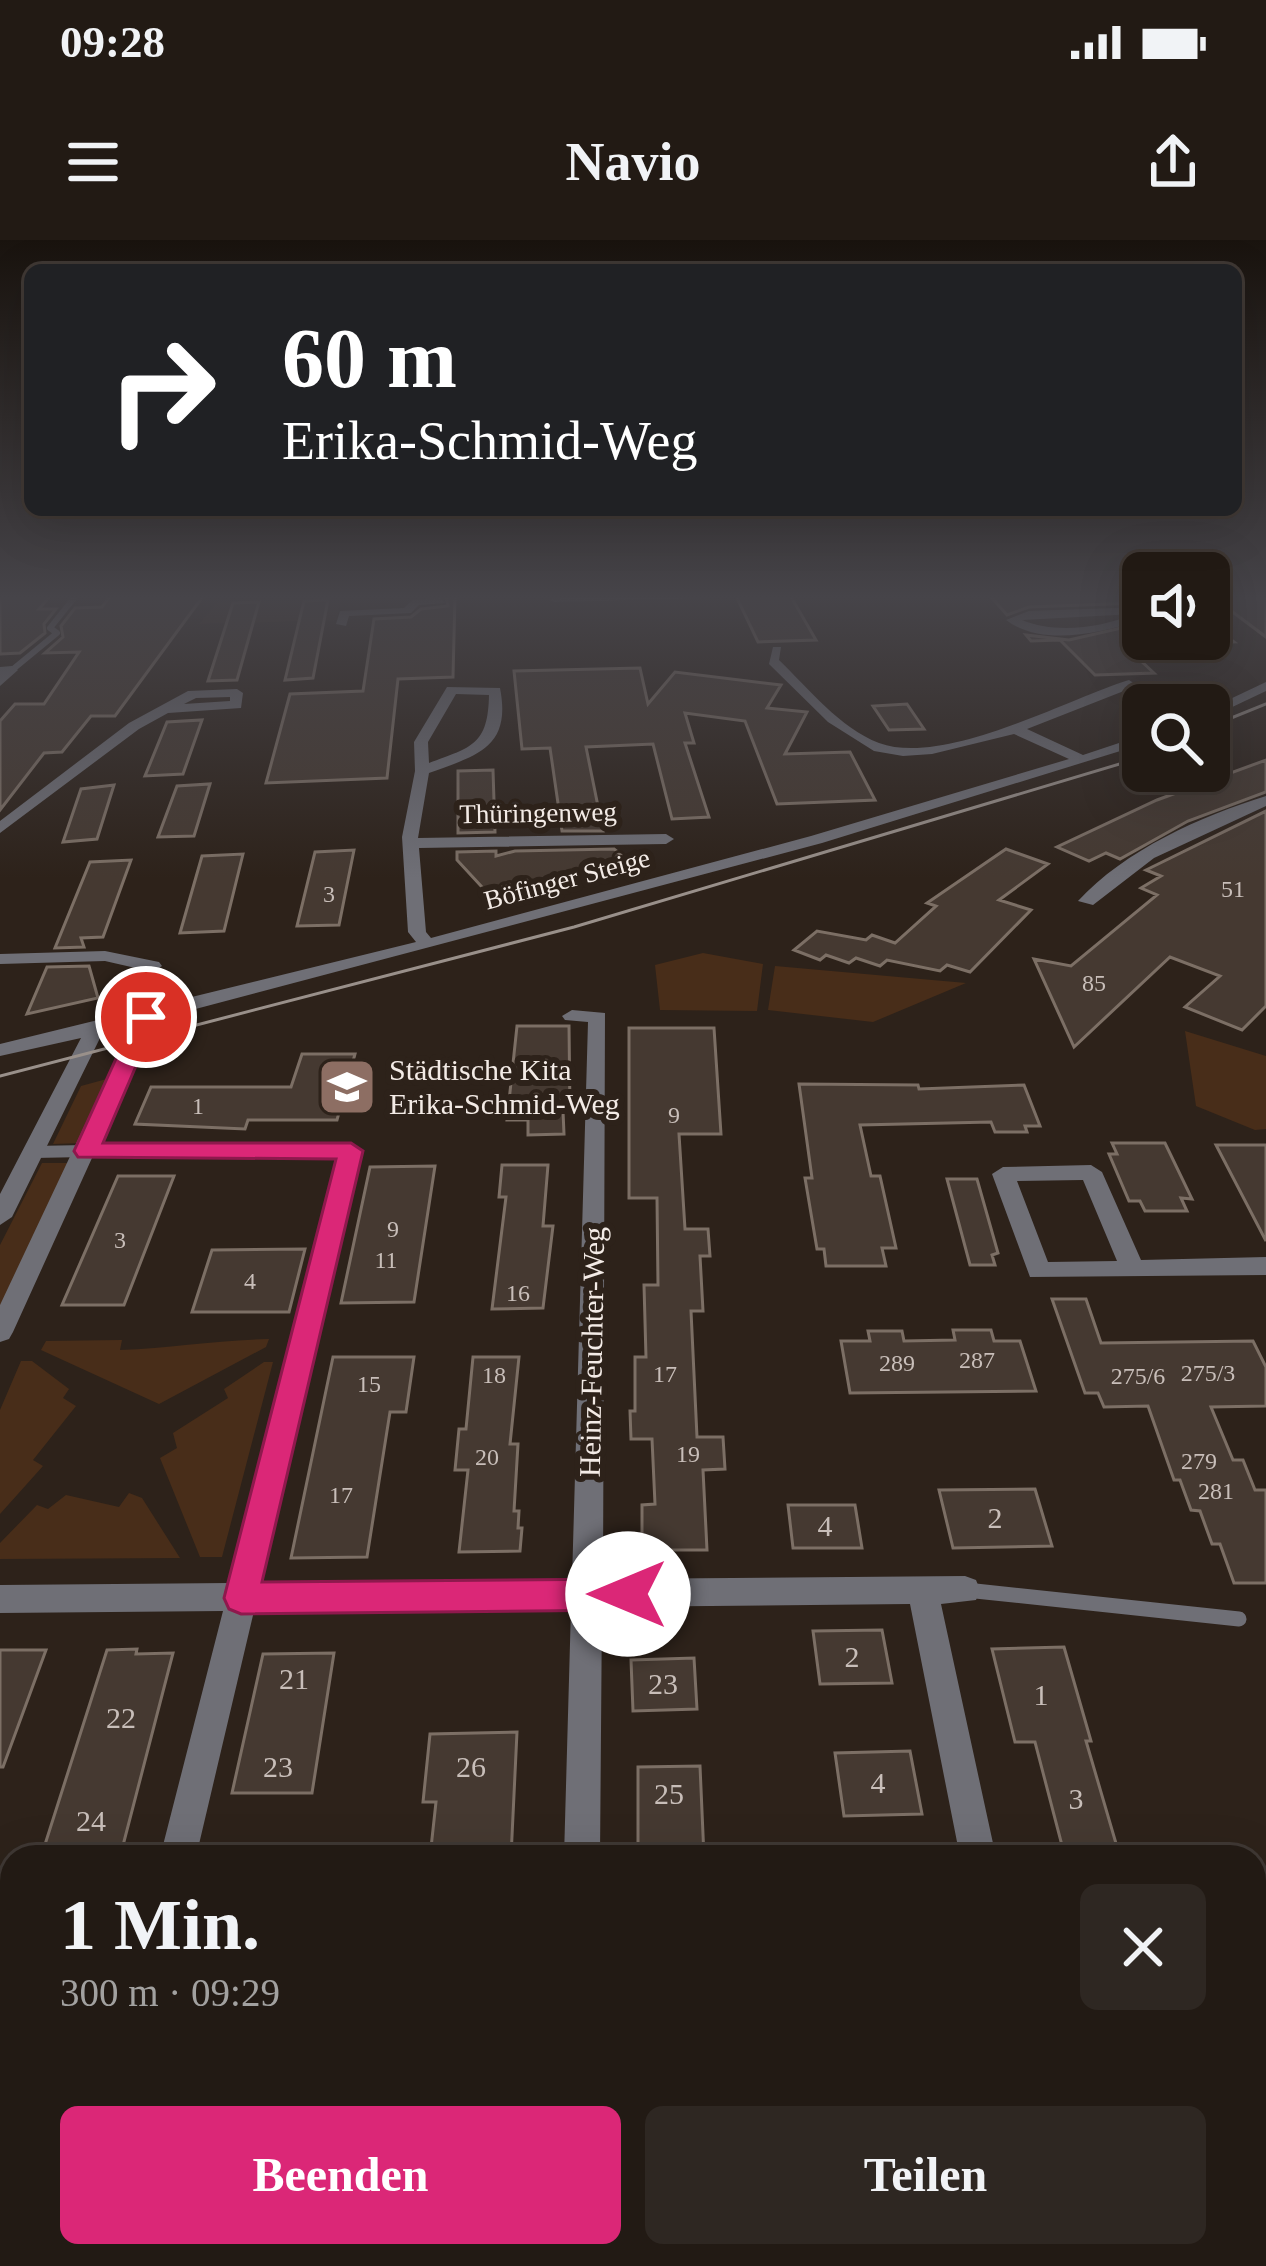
<!DOCTYPE html>
<html lang="de">
<meta charset="utf-8">
<style>
:root{--surface:#221a14;--page:#2e2722;--text:#f1f3f6;--muted:#a2a1a0;--line:#3f3834;--accent:#db2777}
body{margin:0;font-family:"Times New Roman",serif;background:var(--page);color:var(--text);height:100vh;display:flex;flex-direction:column;font-size:45px;white-space:nowrap}
*{box-sizing:border-box;margin:0}
p{font-size:39px;color:var(--muted)}
.icon{flex:none;width:66px;height:66px;fill:none;stroke:currentColor;stroke-width:2;stroke-linecap:round;stroke-linejoin:round}
.map{position:relative;flex:1;overflow:hidden}
.sheet{position:absolute;left:0px;top:1605px;width:1266px;height:423px;display:flex;flex-direction:column;background:var(--surface);border-radius:36px 36px 0 0;box-shadow:0 12px 48px #0002,0 0 0 3px var(--line)}
.sheet>*{flex:none}
.hud{position:absolute;left:24px;top:24px;width:1218px;height:252px;border-radius:18px;box-shadow:0 12px 48px #0002,0 0 0 3px var(--line);background:#202124;color:#fff;overflow:hidden}
.controls{position:absolute;left:1122px;top:312px;display:grid;gap:24px}
.controls a{display:grid;place-items:center;width:108px;height:108px;border-radius:18px;background:var(--surface);box-shadow:0 12px 48px #0002,0 0 0 3px var(--line);font-size:60px}
.pin{position:absolute;display:grid;place-items:center;width:102px;height:102px;color:#fff;margin:-51px;border:6px solid #fff;border-radius:50%;box-shadow:0 3px 12px #0007}
.me{position:absolute;width:132px;margin:-66px;rotate:270deg;stroke-linejoin:round;filter:drop-shadow(0 0 9px #0008)}
.turn{display:flex;align-items:center;gap:42px;height:252px;padding:0 60px;font-size:54px}
.turn .icon{width:156px;height:156px;stroke-width:2.5}
.turn b{display:block;font-size:84px;line-height:102px}
.round{display:grid;place-items:center;flex:none;width:126px;height:126px;border-radius:18px;background:var(--page)}
.headline{display:flex;align-items:center;justify-content:space-between;height:204px;padding:0 60px}
h1{font-size:72px;font-weight:700;line-height:90px}
.primary-button{display:flex;gap:24px;margin-top:auto;padding:24px 60px}
.primary-button a{flex:1;height:138px;border-radius:18px;background:var(--accent);color:#fff;font-size:48px;font-weight:700;line-height:138px;text-align:center}
.primary-button a+a{background:var(--page);color:var(--text)}
.status{display:flex;justify-content:space-between;align-items:center;height:84px;padding:0 60px;background:var(--surface);direction:ltr}
.status svg{height:33px;fill:currentColor}
header{display:flex;justify-content:space-between;align-items:center;height:156px;padding:0 60px;background:var(--surface);font-size:54px;font-weight:700}
.map>svg:first-child{display:block}
.built{fill:#3a2a1e}
.green{fill:#482d19}
.building{fill:#453931;stroke:#7c6f65;stroke-width:3}
.lines{fill:none;stroke-linecap:round;stroke-linejoin:round}
.lane-far3{stroke:#6f6f76;stroke-width:6}
.lane-far2{stroke:#6f6f76;stroke-width:10}
.lane-far1{stroke:#6f6f76;stroke-width:12}
.lane{stroke:#6f6f76;stroke-width:15}
.street{fill:#6f6f76;fill-rule:evenodd}
.tram{stroke:#99908a;stroke-width:3}
.route{fill:#db2777;stroke:#8e194d;stroke-width:3}
.labels{text-anchor:middle;stroke-width:12;stroke-linejoin:round;paint-order:stroke}
.number-label{font-size:24px;fill:#c8beb9}
.far-street-label{font-size:27px;fill:#f3ebe6;stroke:#2d221a}
.poi-label{font-size:30px;fill:#f3ebe6;stroke:#2d221a;text-anchor:start}
.street-label{font-size:30px;fill:#f3ebe6;stroke:#2d221a}
.near-number-label{font-size:30px;fill:#c8beb9}
</style>
<div class="status"><b>09:28</b><svg viewBox="0 0 49 12"><path d="M0 12V9h3v3zM5 12V6h3v6zM10 12V3h3v9zM15 12V0h3v12zM26 1h20v11H26zM47 4h2v5h-2z"/></svg></div>
<header><svg class="icon" aria-label="menu" viewBox="0 0 24 24"><path d="M4 6h16M4 12h16M4 18h16"/></svg>Navio<svg class="icon" aria-label="share" viewBox="0 0 24 24"><path d="M12 15V3M7 8l5-5 5 5M5 13v7h14v-7"/></svg></header>
<div class="map">
<svg width="1266" height="2026" viewBox="0 0 1266 2026">
<rect width="100%" height="100%" fill="#2d221a"/>
<path class="built" d="M341 359 337 380 199 384 217 363Z"/>
<path class="green" d="M703 713 763 724 757 771 660 770 655 725Z
M775 726 966 743 873 782 768 770Z
M1185 791 1266 816V889L1255 890 1196 866Z
M114 837 82 903 53 904 81 846Z
M42 923H71L0 1068V1005Z
M269 1099 266 1107 159 1164 41 1110 46 1101 122 1100 120 1110C171 1108 217 1100 269 1099Z
M21 1121H32L69 1149 63 1158 76 1166 33 1220 43 1226 0 1274V1170Z
M264 1122H273L222 1317H200L160 1218 177 1208 173 1193 228 1158 224 1149Z
M129 1253 142 1258 180 1318 0 1319V1303L37 1265 48 1269 66 1255 119 1267Z"/>
<path class="building" d="M0 355H51L39 369H56L44 384 45 393 20 413 0 414Z
M111 355H204L115 476H91L62 512 44 513 0 570V481L15 464H44L79 412 45 413 63 397 61 386 75 368 102 367Z
M790 355 816 400 758 402 736 356Z
M1014 355H1120L1138 363 1029 367 1007 375 991 357Z
M1210 355H1266V397Z
M455 356 453 437 398 439 387 538 266 543 290 454 363 451 374 379 411 377 421 369 448 366 446 357Z
M328 360 313 438 285 440 304 361Z
M259 362 237 440 208 441 233 363Z
M1209 382 1234 402 1125 406 1154 433 1095 435 1060 400 1031 401 1026 395 1069 400 1143 383V399H1209Z
M640 428 648 464 675 432 781 445 767 468 807 472 785 514 850 512 875 560 777 564 745 481 685 473 694 503H685L709 577 672 579 653 504 586 507 603 591H562L550 508 522 509 514 431Z
M907 464 924 489 889 490 873 466Z
M202 480 183 534 145 536 167 482Z
M1266 520V552L1188 581 1120 619 1106 613 1089 621 1057 607 1157 560Z
M493 530 495 592 458 593V531Z
M210 544 194 596 158 597 177 546Z
M114 545 97 599 63 602 81 549Z
M1266 571V766L1242 790 1185 767 1220 736 1170 717 1074 807 1034 719 1071 726 1157 655 1141 648 1161 636 1146 630Z
M614 609 634 625 494 660 457 620V612L496 611V616L515 611Z
M1006 609 1048 624 999 660 1031 670 970 732 947 725 940 731 887 720 880 726 856 718 849 723 826 715 820 720 794 710 817 691 866 700 872 695 895 703 936 666 927 663Z
M354 610 339 685 297 686 315 612Z
M243 614 224 691 180 693 202 616Z
M131 620 103 697 81 698 84 707 55 708 90 622Z
M89 726 98 758 27 774 47 727Z
M517 786H569L570 871H563L564 894 528 895V880H507Z
M629 788H714L721 894H679L685 989H708L710 1016H700L703 1071H691L697 1197H723L725 1229 703 1230 707 1310H642V1265L655 1264 652 1199H631L630 1171H635V1117H646L644 1045H658L657 958H629Z
M302 814H355L337 880H248L245 889 135 884 151 847H291Z
M799 844 918 845 919 849 1024 845 1040 886H1025L1027 892H995L991 882 860 885 871 936H880L896 1008H882L886 1026H826L824 1009H817L805 938H812Z
M1112 903H1165L1192 959 1181 958 1187 971H1145L1140 961H1129L1109 914H1117Z
M1216 905H1266V1001Z
M502 925H548L543 986H553L543 1068 492 1069 506 957H499Z
M435 926 414 1062 341 1063 370 927Z
M118 936H174L124 1065H62Z
M947 939H977L998 1013 992 1015 995 1025H970Z
M305 1009 289 1072H192L212 1010Z
M1052 1059H1086L1101 1103 1253 1101 1266 1127V1166L1211 1167 1233 1220H1243L1255 1250H1266V1343H1234L1220 1304H1212L1200 1271 1191 1270 1180 1240H1174L1148 1166 1104 1167 1098 1153H1085Z
M953 1090H991L994 1101H1020L1036 1151 850 1153 841 1101H870L868 1091H902L904 1101 955 1100Z
M333 1117H414L406 1172H390L367 1317 291 1318Z
M473 1117H519L510 1204H518L514 1271H519L518 1288H522L520 1311 459 1312 468 1230H455L459 1189H466Z
M1035 1249 1052 1306 953 1308 939 1250Z
M788 1265H855L862 1308H793Z
M882 1390 892 1443 820 1444 813 1391Z
M1064 1407 1091 1501H1086L1120 1617H1065L1035 1502H1015L992 1409Z
M137 1409 136 1414 173 1413 120 1617H41L107 1410Z
M0 1410H46L3 1527H0Z
M334 1413 312 1553H232L263 1414Z
M694 1418 697 1469 633 1471 631 1420Z
M517 1492 511 1617H430L436 1562H423L430 1494Z
M910 1511 922 1574 844 1576 835 1513Z
M700 1526 704 1617H638V1527Z"/>
<g class="lines">
<path class="lane-far3" d="M12 430 57 393 50 388 74 358"/>
<path class="lane-far2" d="M34 912 85 911"/>
<path class="lane-far1" d="M34 912 85 911"/>
<path class="lane" d="M966 1350 1239 1379"/>
<path class="street" d="M599 355H718L712 358 554 362 548 359Z
M441 358 445 363 419 365 411 373 349 376 346 386 336 384 340 371 404 368 412 360Z
M1143 367V378L1135 382C1096 394 1041 406 1006 380L1029 371ZM1134 374C1101 388 1055 394 1022 380Z
M773 407H781L779 420C809 449 840 488 879 503 944 527 1065 460 1129 440L1135 444 1134 447 1027 489 1083 515 1143 495V504L822 603 154 780 98 904H351L362 911 260 1343 572 1340 588 782 565 780 562 776 572 770 605 773 603 1339 965 1336 976 1340 980 1350 976 1360 941 1364 996 1617H960L910 1364 602 1367 600 1617H564L571 1368 254 1371 196 1617H160L223 1371 0 1373V1345L230 1343 338 918H92L13 1092 9 1099 0 1102V1065L132 785 103 792 12 977 0 985V954L81 798 0 816V804L416 702 408 692 402 597 415 531 414 502 447 447 500 448C512 509 475 516 429 533L418 598 666 594 674 599 666 604 419 608 426 692 431 698 811 596 1069 519 1014 494 932 514 903 516 874 511 828 482 769 424ZM456 454 489 455C488 505 472 507 429 523L428 502Z
M12 426 18 430 0 446V427Z
M1266 442V451L1209 478V469Z
M237 449 243 453 241 468 168 473 139 489 0 593V581L129 483 188 451ZM230 457V461L184 464 196 458Z
M1266 556V566L1154 618 1093 665 1078 661C1125 610 1201 576 1266 556Z
M105 711 159 722 162 726 153 732 105 721 0 724V714Z
M1091 925 1102 932 1141 1020 1266 1017V1035L1030 1037 992 934 1003 927ZM1083 940 1117 1021 1048 1022 1017 941Z
M58 2016H102L100 2026H56Z
M552 2016H596V2026H552Z
M1039 2016H1083L1085 2026H1041Z"/>
<path class="tram" d="M1209 487 1266 464
M0 836 574 687 1143 517"/>
</g>
<linearGradient id="sky" x2="0" y2="1"><stop stop-color="#19130e"/><stop offset="0.56" stop-color="#464449"/><stop offset="1" stop-color="#464449" stop-opacity="0"/></linearGradient>
<rect width="1266" height="638" fill="url(#sky)"/>
<path class="route" d="M146 771 157 777 103 903H351L363 911 262 1342 628 1339 641 1343 646 1354 641 1366 628 1370 241 1374 229 1369 224 1358 336 919 78 917 74 911 135 777Z"/>
<defs>
<g id="school-square" transform="scale(3)"><rect x="-9" y="-9" width="18" height="18" rx="4" fill="#8d6e63" stroke="#2d221a"/><path d="M0-5L7-2L0 1L-7-2ZM-4 1L0 2.5L4 1V4Q0 6-4 4Z" fill="#fff"/></g>
</defs>
<g fill-rule="evenodd">
<use href="#school-square" x="347" y="847"/>
</g>
<g class="labels">
<g class="number-label">
<text x="1233" y="657">51</text>
<text x="329" y="662">3</text>
<text x="1094" y="751">85</text>
<text x="198" y="874">1</text>
<text x="674" y="883">9</text>
<text x="393" y="997">9</text>
<text x="120" y="1008">3</text>
<text x="386" y="1028">11</text>
<text x="250" y="1049">4</text>
<text x="518" y="1061">16</text>
<text x="977" y="1128">287</text>
<text x="897" y="1131">289</text>
<text x="1208" y="1141">275/3</text>
<text x="665" y="1142">17</text>
<text x="494" y="1143">18</text>
<text x="1138" y="1144">275/6</text>
<text x="369" y="1152">15</text>
<text x="688" y="1222">19</text>
<text x="487" y="1225">20</text>
<text x="1199" y="1229">279</text>
<text x="1216" y="1259">281</text>
<text x="341" y="1263">17</text>
</g>
<g class="far-street-label">
<text transform="translate(538 573) rotate(-1)" y="9">Thüringenweg</text>
<text transform="translate(567 639) rotate(-15)" y="9">Böfinger Steige</text>
</g>
<g class="poi-label">
<text x="389" y="840">Städtische Kita<tspan x="389" dy="34">Erika-Schmid-Weg</tspan></text>
</g>
<g class="street-label">
<text transform="translate(592 1112) rotate(-89)" y="10">Heinz-Feuchter-Weg</text>
</g>
<g class="near-number-label">
<text x="995" y="1288">2</text>
<text x="825" y="1296">4</text>
<text x="852" y="1427">2</text>
<text x="294" y="1449">21</text>
<text x="663" y="1454">23</text>
<text x="1041" y="1465">1</text>
<text x="121" y="1488">22</text>
<text x="278" y="1537">23</text>
<text x="471" y="1537">26</text>
<text x="878" y="1553">4</text>
<text x="669" y="1564">25</text>
<text x="1076" y="1569">3</text>
<text x="91" y="1591">24</text>
</g>
</g>
</svg>
<div class="controls">
<a><svg class="icon" aria-label="sound" viewBox="0 0 24 24"><path d="M4 9h4l5-4v14l-5-4H4zM17 9q2 3 0 6"/></svg></a>
<a><svg class="icon" aria-label="search" viewBox="0 0 24 24"><circle cx="10" cy="10" r="6"/><path d="M15 15l6 6"/></svg></a>
</div>
<div class="pin" style="left:146px;top:777px;background:#d93025"><svg class="icon" aria-label="arrive" viewBox="0 0 24 24"><path d="M6 21V4h12l-3 4 3 4H6"/></svg></div>
<svg class="me" style="left:628px;top:1354px" viewBox="-20 -20 40 40"><circle r="19" fill="#fff"/><path d="M0-13L10 11 0 6-10 11z" fill="#db2777"/></svg>
<div class="hud">
<div class="turn"><svg class="icon" aria-label="right" viewBox="0 0 24 24"><path d="M7 20v-9h11M14 6l5 5-5 5"/></svg><div><b>60 m</b>Erika-Schmid-Weg</div></div>
</div>
<section class="sheet">
<div class="headline"><div><h1>1 Min.</h1><p>300 m · 09:29</p></div><a class="round"><svg class="icon" aria-label="close" viewBox="0 0 24 24"><path d="M6 6l12 12M18 6L6 18"/></svg></a></div>
<div class="primary-button"><a>Beenden</a><a>Teilen</a></div>
</section>
</div>
